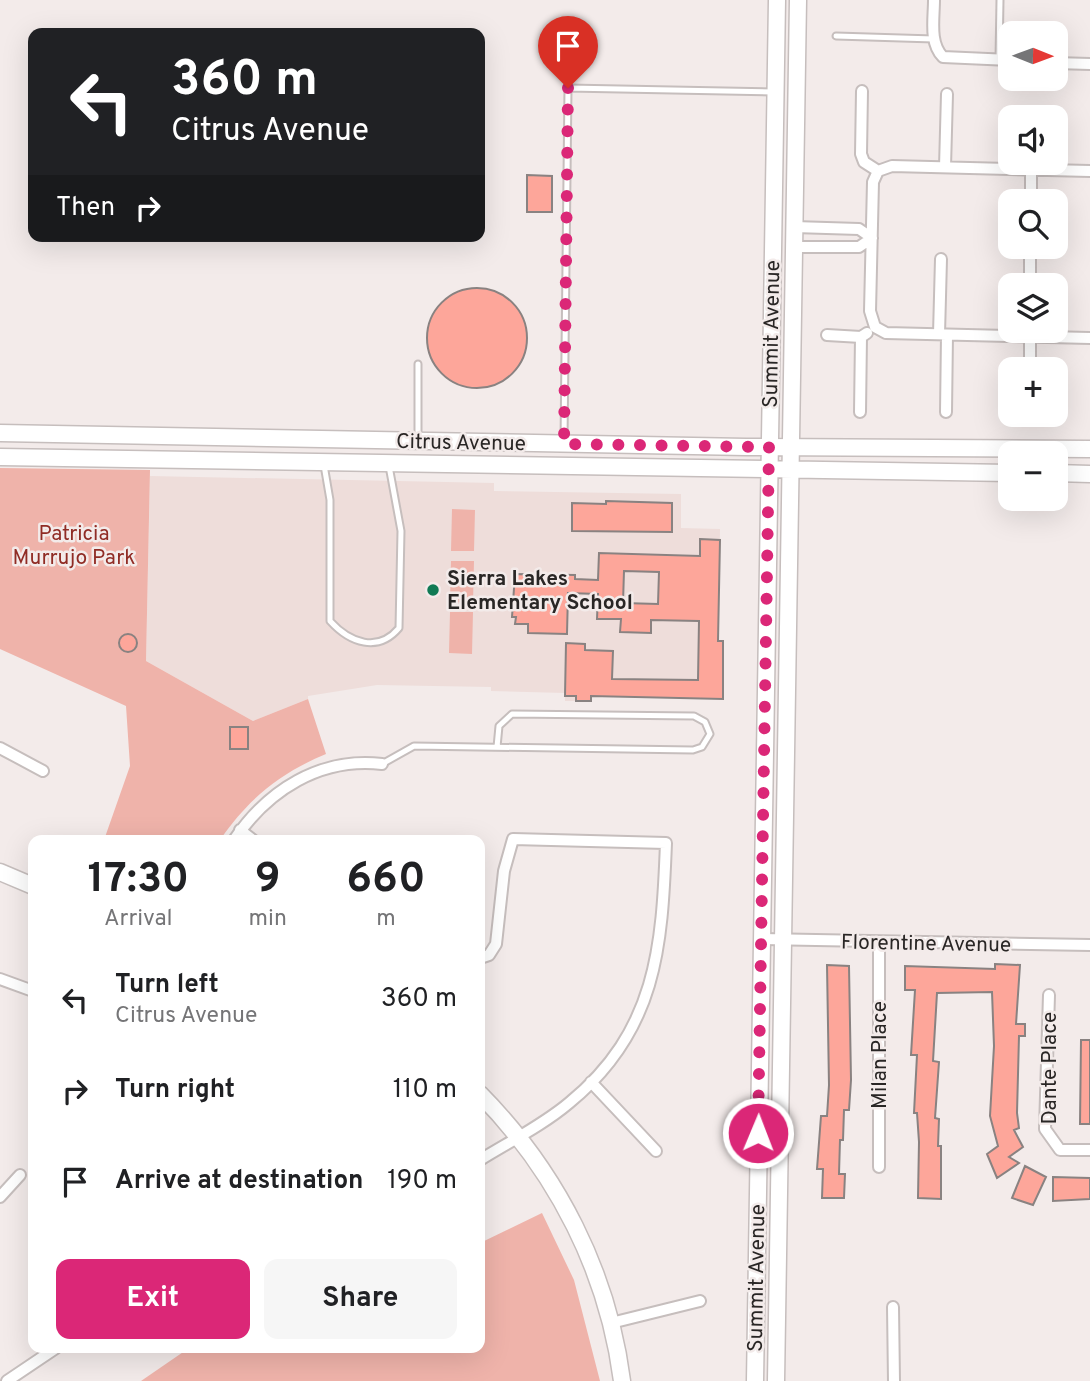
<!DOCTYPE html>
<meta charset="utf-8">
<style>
:root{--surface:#fff;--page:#f6f6f6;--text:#202124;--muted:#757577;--accent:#db2777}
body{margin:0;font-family:Overpass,sans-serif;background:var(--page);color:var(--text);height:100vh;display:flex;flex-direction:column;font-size:26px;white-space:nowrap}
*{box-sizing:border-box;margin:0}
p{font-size:23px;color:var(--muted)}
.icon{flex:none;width:38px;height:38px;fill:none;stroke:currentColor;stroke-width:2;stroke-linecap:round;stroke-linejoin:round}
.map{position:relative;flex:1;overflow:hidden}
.sheet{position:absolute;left:28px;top:835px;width:457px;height:518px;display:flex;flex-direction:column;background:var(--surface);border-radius:14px;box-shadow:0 7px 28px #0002}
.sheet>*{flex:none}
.hud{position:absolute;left:28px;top:28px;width:457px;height:214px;border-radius:14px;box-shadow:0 7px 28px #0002;background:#202124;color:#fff;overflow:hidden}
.needle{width:46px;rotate:91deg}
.fabs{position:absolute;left:998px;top:21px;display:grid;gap:14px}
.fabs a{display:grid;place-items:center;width:70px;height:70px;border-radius:14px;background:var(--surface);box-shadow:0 7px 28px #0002;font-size:35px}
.pin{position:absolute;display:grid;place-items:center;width:60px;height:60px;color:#fff;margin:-72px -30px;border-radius:50% 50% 50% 0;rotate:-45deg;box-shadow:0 0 7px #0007}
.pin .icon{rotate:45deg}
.me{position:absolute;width:77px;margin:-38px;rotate:1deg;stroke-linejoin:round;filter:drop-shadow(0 0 5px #0008)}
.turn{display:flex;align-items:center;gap:24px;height:147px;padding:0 28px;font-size:32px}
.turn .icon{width:91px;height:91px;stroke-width:2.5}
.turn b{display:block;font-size:49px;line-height:60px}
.then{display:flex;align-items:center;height:66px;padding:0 28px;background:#0003;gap:14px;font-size:26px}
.eta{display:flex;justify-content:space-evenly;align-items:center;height:119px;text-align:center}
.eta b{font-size:42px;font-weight:700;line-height:49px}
.cta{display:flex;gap:14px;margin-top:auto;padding:14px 28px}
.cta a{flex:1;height:80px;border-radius:14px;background:var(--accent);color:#fff;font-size:28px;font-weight:700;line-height:80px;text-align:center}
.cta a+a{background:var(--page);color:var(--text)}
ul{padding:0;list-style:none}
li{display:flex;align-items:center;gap:21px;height:91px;padding:0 28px}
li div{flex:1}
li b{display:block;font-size:26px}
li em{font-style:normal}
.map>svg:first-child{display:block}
.built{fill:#eeddda}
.green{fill:#efb3aa}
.building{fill:#fda69a;stroke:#898281;stroke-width:2;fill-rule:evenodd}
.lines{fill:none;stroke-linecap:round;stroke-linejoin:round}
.lane-casing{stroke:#c6bebd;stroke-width:9}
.street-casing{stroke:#c6bebd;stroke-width:14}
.secondary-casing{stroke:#c6bebd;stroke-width:19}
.lane{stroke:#fff;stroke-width:5}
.street{stroke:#fff;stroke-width:10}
.secondary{stroke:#fff;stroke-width:16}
.route{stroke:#db2777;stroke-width:12;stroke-dasharray:0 21.6}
.poi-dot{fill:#107a54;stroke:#f3ebea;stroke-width:2.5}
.labels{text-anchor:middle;stroke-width:5;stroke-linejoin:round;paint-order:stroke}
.street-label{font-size:21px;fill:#292625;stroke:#f3ebea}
.park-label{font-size:21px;fill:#902c25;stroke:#f3ebea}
.poi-label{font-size:21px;font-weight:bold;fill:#292625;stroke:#f3ebea;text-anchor:start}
</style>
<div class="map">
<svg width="1090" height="1381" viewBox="0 0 1090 1381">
<rect width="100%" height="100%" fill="#f3ebea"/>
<path class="built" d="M150 476 494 483V491L681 494V528L720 529 718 640 723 641V699L592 696 591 701H565V693L491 691V687L377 685 308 696V699L253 721 146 661Z"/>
<path class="green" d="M0 468 150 470 146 661 253 721 308 699 326 754C280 773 248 799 220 840H104L130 766 126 706 0 649Z
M452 509 475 510 474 551H451Z
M451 561H474L473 603 450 602Z
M450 612H473L472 654 449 653Z
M542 1213 574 1280 600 1381H141L189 1348H480V1243Z"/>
<path class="building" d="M527 175 552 176V212H527Z
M427 338a50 50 0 1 1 100 0a50 50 0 1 1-100 0Z
M606 501 672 503V532L572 531V503L606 504Z
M700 539 720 540 718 641H723V699L591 696V701H576V696H565L566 643 585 644V650L613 651 612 679 698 680 699 621 651 620V633L620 632 621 619H597L598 594 568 593 567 634 528 633V624H515L516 617H512L515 574 575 575V579L598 580 599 553 700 556ZM624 571 659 572 658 604 623 603Z
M119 643a9 9 0 1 1 18 0a9 9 0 1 1-18 0Z
M230 727H248V749H230Z
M995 964 1020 965 1016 1024H1025V1036H1019L1017 1113 1019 1128 1014 1130 1023 1147 1009 1157 1019 1163 997 1178 987 1154 998 1146 990 1116 994 1046 992 992 937 993 933 1061 939 1062 935 1118 939 1119 938 1146H941V1199L918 1198 919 1142 917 1113H914L917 1055H911L915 990H905V966L995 969Z
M827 965 849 966 851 1080 849 1110H844L843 1140H840L839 1174H845L844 1198H822L823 1169H817L821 1116H827L829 1085Z
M1081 1040H1090V1124H1080Z
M1025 1166 1046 1177 1033 1205 1012 1198Z
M1053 1177 1090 1178V1199L1053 1201Z"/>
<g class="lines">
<g class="lane-casing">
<path id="lane" d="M836 36 934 39
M999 59 1000 0
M418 438V364
M564 441 568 88 773 92
M324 465 330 500V621C350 643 378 653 399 628L401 531 389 466
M382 764 414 746 693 750 702 747 710 734 705 722 694 716 512 714 499 726 497 747"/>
</g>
<g class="street-casing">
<path id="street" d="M934 0C934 19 929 43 943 57L1010 60
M1055 63 1090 64
M862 91 861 154 864 162 878 171
M945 167 947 94
M1090 171 892 166 878 171 873 182 870 311 875 327 886 333 1090 338
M1031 201V169
M794 247H859L872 238 859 229 794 227
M1030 285V247
M1030 331V369
M939 334 941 259
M827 335 861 337 867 333
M860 412 861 337
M946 412 947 335
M0 748 43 771
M240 830 253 840
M234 840C268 790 320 757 382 764
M762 939 1090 945
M879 942V1167
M480 958 489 955 496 944 504 871 513 839 666 843C662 947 657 1031 569 1103 543 1125 509 1142 480 1160
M0 979 33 991
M1049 995 1045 1129 1060 1150H1090
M591 1082 656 1151
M0 1197 20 1175
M893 1307 894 1381
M611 1323 700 1301
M7 1381 56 1348"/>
</g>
<g class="secondary-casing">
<path id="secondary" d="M0 433 746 447 1090 449
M0 457 1010 473
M1055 473 1090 474
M0 872 33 886
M480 1094C557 1172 608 1272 622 1381
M755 1381 777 0
M776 1381 798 0"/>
</g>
<use href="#lane" class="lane"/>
<use href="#street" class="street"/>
<use href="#secondary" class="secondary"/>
</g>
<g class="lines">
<path class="route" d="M568 88 564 444 769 447 758 1133"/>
</g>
<circle class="poi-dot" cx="433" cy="590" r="7"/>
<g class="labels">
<g class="street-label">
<text transform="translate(771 334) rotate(-89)" y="7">Summit Avenue</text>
<text transform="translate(461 442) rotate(1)" y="7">Citrus Avenue</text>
<text transform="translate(926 943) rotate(1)" y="7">Florentine Avenue</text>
<text transform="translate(879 1055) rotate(-90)" y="7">Milan Place</text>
<text transform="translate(1049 1068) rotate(-90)" y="7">Dante Place</text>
<text transform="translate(756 1278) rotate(-89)" y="7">Summit Avenue</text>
</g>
<g class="park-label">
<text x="74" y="540">Patricia<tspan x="74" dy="24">Murrujo Park</tspan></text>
</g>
<g class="poi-label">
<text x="447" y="585">Sierra Lakes<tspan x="447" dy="24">Elementary School</tspan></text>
</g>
</g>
</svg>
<div class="fabs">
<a><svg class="needle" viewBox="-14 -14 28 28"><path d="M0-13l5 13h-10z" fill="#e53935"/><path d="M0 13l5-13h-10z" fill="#757577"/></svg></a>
<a><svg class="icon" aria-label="sound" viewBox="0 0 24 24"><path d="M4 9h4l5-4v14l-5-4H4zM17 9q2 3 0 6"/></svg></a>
<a><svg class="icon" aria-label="search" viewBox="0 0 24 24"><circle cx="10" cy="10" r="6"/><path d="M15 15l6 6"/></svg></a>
<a><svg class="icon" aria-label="layers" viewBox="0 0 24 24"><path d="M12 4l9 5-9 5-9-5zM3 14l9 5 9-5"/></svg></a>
<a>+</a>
<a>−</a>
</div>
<div class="pin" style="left:568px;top:88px;background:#d93025"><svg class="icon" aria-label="arrive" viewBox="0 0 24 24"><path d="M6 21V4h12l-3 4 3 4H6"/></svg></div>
<svg class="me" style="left:758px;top:1133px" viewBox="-20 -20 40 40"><circle r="17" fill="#db2777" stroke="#fff" stroke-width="3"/><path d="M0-11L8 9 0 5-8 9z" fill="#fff"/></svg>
<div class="hud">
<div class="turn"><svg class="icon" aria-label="left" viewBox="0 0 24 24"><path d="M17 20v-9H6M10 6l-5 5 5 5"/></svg><div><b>360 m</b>Citrus Avenue</div></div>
<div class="then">Then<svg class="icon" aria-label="right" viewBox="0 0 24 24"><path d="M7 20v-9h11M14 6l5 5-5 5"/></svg></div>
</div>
<section class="sheet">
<div class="eta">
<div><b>17:30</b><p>Arrival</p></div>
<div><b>9</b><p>min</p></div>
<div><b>660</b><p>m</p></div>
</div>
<ul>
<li><svg class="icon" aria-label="left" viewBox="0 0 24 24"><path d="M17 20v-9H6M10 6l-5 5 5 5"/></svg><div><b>Turn left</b><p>Citrus Avenue</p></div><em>360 m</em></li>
<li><svg class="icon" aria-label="right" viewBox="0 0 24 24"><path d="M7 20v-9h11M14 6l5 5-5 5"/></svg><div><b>Turn right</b></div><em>110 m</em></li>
<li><svg class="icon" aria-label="arrive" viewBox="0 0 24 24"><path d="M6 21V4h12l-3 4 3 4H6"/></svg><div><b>Arrive at destination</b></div><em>190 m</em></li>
</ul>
<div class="cta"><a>Exit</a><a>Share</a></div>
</section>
</div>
